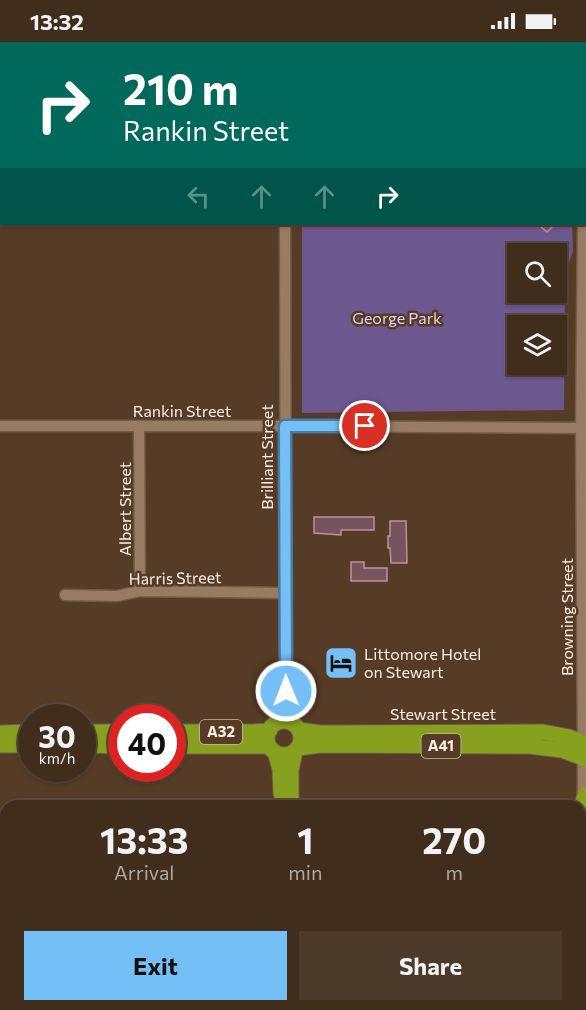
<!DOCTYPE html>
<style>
:root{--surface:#402d1c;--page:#4b3929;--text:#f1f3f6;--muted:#aea8a3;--line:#59493b;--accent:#74c0f6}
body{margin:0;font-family:Commissioner,sans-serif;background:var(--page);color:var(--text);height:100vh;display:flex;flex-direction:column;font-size:22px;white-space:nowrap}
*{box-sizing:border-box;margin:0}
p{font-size:20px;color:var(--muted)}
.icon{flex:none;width:33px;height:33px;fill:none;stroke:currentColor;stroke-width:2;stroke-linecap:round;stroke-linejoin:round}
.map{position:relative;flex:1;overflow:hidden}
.details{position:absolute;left:0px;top:758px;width:586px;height:212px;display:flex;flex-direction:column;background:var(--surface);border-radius:18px 18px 0 0;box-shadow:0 2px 4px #0004,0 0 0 2px var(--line)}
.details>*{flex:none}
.banner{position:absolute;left:0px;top:0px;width:586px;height:183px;box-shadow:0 2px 4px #0004,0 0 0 2px var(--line);background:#00695c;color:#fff;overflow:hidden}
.buttons{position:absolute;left:507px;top:201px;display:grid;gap:12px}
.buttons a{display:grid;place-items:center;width:60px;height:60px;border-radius:0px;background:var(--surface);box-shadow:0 2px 4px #0004,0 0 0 2px var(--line);font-size:30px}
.speed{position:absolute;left:18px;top:662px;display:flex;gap:12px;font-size:30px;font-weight:700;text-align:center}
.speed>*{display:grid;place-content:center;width:78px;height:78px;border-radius:50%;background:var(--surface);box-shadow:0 2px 4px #0004,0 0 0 2px var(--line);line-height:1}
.speed small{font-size:15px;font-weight:400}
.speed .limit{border:9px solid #d22;background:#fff;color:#111}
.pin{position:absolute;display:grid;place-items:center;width:51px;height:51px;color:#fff;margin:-26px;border:3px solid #fff;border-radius:50%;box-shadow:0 2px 6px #0007}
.me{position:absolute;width:66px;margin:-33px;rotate:359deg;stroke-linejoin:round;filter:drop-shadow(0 0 4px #0008)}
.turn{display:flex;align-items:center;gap:21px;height:126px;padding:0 24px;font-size:27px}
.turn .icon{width:78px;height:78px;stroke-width:2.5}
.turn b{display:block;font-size:42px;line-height:51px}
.lanes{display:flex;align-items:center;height:57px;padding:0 24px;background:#0003;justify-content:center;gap:30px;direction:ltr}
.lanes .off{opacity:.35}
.eta{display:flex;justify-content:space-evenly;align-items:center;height:102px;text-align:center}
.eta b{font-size:36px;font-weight:700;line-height:42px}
.primary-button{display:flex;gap:12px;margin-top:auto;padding:12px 24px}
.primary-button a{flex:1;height:69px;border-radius:0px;background:var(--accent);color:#111;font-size:24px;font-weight:700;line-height:69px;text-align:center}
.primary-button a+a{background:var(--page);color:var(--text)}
.status{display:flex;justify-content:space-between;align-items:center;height:42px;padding:0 30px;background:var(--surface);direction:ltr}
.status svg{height:16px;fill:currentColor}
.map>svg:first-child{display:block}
.green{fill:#6c578e;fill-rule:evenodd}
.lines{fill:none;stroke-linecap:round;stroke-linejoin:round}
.stream{stroke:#032c45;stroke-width:2}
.building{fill:#77535d;stroke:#ba929d;stroke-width:1.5}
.minor-casing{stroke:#725c48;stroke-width:13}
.highway-casing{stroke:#725c48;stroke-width:17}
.minor{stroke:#987b63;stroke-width:10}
.highway{stroke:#87a11e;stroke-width:15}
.route-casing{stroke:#4b7da0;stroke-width:15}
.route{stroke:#74c0f6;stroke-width:10}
.labels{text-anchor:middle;stroke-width:5;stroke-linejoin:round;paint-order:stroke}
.shield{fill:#563c26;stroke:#ccb9a9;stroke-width:1.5}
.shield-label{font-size:15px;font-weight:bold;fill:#feeee1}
.park-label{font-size:16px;fill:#ded1f8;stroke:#563c26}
.street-label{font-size:16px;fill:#feeee1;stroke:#563c26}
.poi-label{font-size:16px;fill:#feeee1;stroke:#563c26;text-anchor:start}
</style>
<div class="status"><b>13:32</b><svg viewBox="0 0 49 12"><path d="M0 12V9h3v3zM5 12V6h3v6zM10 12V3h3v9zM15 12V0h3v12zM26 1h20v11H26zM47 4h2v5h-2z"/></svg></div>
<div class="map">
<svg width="586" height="968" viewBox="0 0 586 968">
<rect width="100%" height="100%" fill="#563c26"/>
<path class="green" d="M302 0H571V2H302Z
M302 182H572L573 209 565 233 564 368 302 371ZM518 212H556V250H518ZM518 284H556V322H518Z"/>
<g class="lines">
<path class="stream" d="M80 963 81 968"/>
</g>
<path class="building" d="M538 182H555L547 190Z
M314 475H374V488H341V493L314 491Z
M390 479H406L407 521H391L390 506H388V494H390Z
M351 520H364V526H387V539H351Z"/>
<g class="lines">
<g class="minor-casing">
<path id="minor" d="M583 0V2
M285 2V0
M0 85H2
M285 182 286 649 294 682
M583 182 581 386 583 716 582 849 584 968
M0 384H274L581 386
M139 384 140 549
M65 553 117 554 140 549 285 551
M278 680 285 655
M0 832H6"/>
</g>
<g class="highway-casing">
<path id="highway" d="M267 696a17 17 0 1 1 34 0a17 17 0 1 1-34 0Z
M299 688 320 691 543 690 569 695 586 702
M82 690H122
M172 690H255L270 688
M0 691 32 690
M0 703H32
M82 703 122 704
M172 704H269
M298 706 320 703 529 704 562 708 586 717
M275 710 280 727 281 752
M583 759 586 752
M291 764V728L295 710
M288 963V968"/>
</g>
<use href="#minor" class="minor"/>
<use href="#highway" class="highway"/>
</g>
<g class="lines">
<g class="route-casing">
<path id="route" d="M286 649 285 384H365"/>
</g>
<use href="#route" class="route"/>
</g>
<defs>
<g id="hotel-square" transform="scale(1.725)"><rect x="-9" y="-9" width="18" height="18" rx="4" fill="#74c0f6" stroke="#563c26"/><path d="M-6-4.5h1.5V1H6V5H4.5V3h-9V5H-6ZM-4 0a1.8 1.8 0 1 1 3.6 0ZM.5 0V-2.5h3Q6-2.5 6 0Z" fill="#111"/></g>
</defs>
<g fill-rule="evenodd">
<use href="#hotel-square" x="341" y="621"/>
</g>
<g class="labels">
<g class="shield">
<rect x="200" y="678" width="42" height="24" rx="4.5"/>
<rect x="421.5" y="692" width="39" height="24" rx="4.5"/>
</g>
<g class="shield-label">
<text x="221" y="695">A32</text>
<text x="441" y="709">A41</text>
</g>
<g class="park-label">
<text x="397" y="282">George Park</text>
</g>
<g class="street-label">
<text x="182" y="375">Rankin Street</text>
<text transform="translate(267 415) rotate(-90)" y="6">Brilliant Street</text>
<text transform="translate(125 467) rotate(-90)" y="6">Albert Street</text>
<text transform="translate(175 536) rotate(-1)" y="6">Harris Street</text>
<text transform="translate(567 575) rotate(-90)" y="6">Browning Street</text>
<text x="443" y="678">Stewart Street</text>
</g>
<g class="poi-label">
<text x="364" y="618">Littomore Hotel<tspan x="364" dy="18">on Stewart</tspan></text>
</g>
</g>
</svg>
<div class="buttons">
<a><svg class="icon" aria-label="search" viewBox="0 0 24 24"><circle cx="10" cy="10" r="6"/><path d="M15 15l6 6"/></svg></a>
<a><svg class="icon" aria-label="layers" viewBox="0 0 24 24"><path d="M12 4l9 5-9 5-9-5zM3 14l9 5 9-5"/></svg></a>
</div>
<div class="speed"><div>30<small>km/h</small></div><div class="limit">40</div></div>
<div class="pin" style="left:365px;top:384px;background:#d93025"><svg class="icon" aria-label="arrive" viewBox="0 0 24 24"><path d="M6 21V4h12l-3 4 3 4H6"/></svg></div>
<svg class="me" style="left:286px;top:649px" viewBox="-20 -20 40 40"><circle r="17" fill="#74c0f6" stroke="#fff" stroke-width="3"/><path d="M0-11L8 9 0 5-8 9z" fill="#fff"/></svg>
<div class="banner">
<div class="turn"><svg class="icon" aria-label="right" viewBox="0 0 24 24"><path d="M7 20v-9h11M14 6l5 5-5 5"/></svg><div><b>210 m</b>Rankin Street</div></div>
<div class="lanes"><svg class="icon off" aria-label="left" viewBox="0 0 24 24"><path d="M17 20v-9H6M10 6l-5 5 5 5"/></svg><svg class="icon off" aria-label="ahead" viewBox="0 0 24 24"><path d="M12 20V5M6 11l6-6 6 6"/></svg><svg class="icon off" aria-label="ahead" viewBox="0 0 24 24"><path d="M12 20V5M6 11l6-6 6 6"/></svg><svg class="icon" aria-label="right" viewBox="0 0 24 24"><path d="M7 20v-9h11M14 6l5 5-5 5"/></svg></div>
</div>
<section class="details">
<div class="eta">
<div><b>13:33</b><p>Arrival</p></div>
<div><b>1</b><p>min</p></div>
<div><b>270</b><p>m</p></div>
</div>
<div class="primary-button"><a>Exit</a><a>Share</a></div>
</section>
</div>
